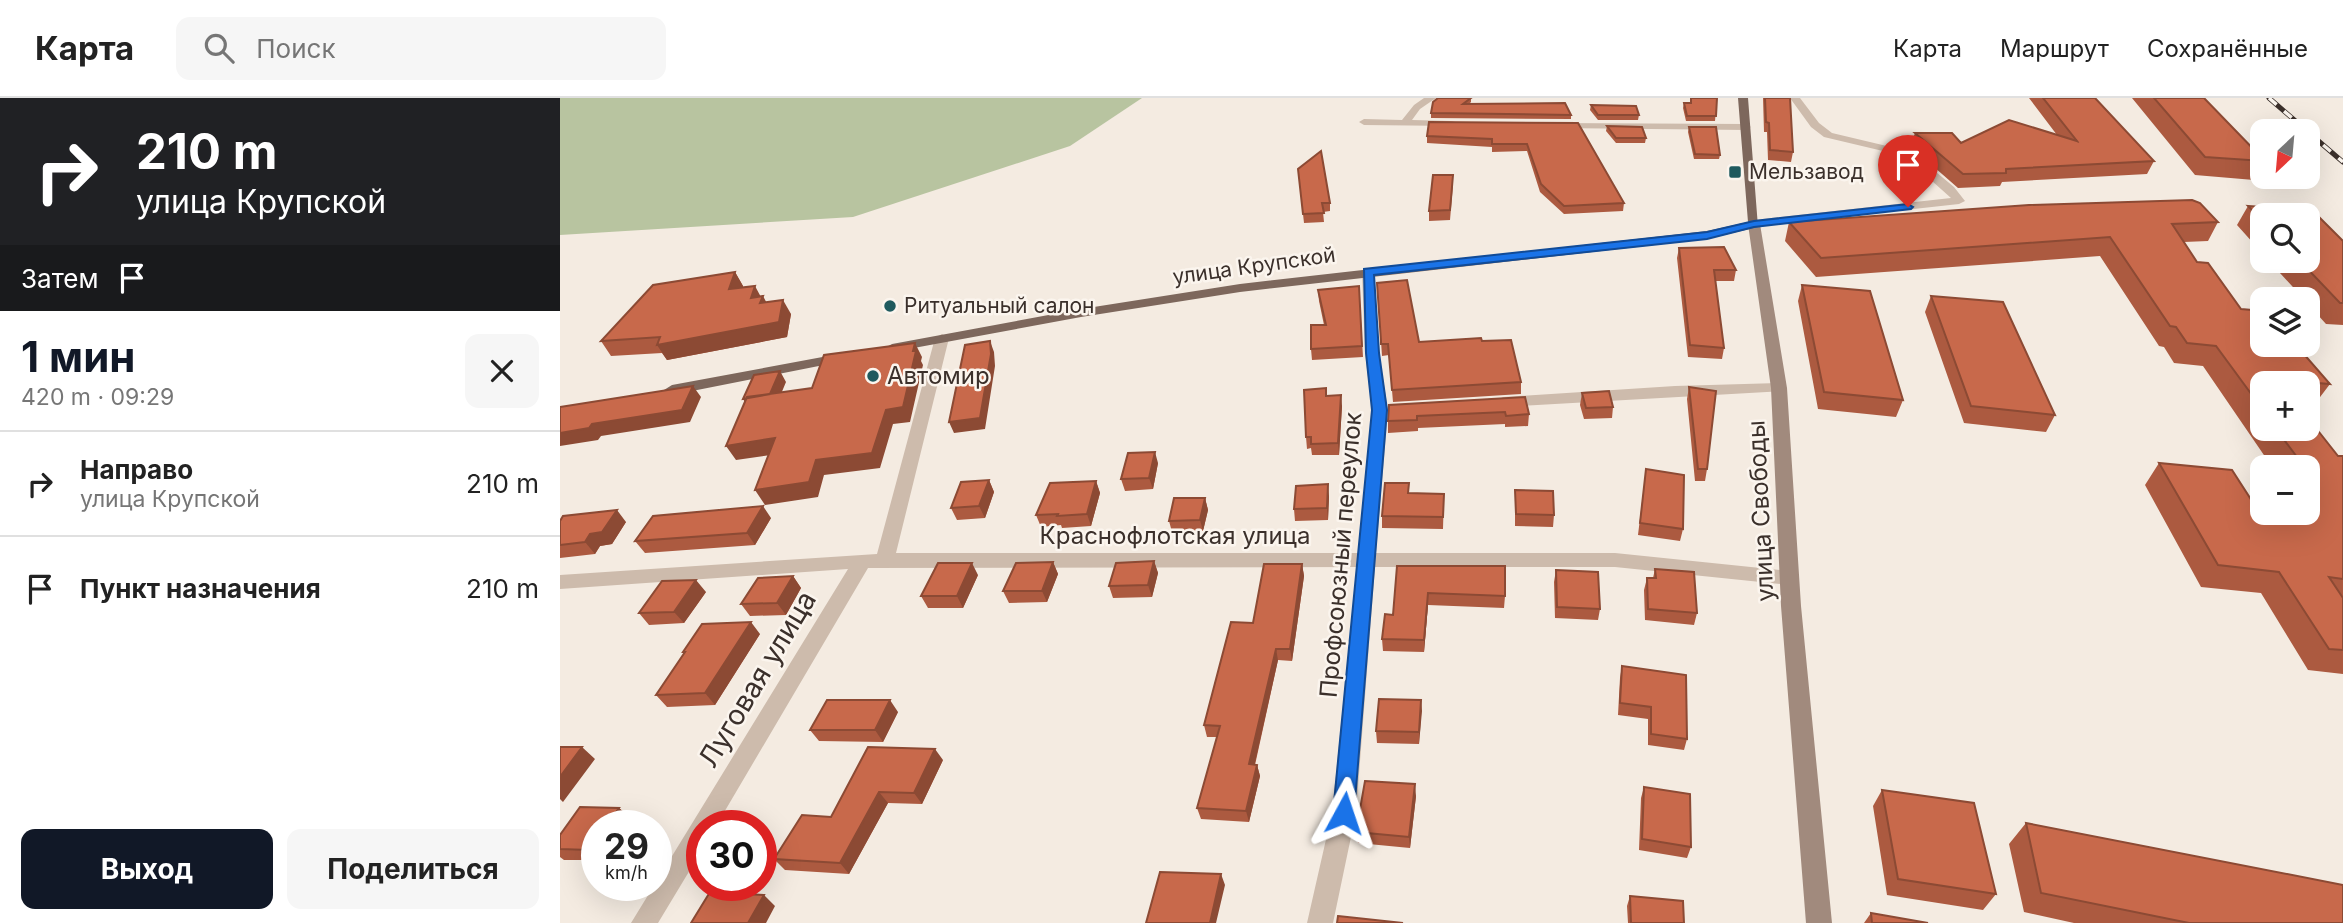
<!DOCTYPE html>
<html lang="ru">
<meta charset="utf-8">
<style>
:root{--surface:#fff;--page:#f6f6f6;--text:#222;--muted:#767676;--line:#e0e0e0;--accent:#111827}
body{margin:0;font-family:Inter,sans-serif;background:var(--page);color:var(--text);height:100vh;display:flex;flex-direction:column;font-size:26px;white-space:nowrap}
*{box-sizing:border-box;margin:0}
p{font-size:23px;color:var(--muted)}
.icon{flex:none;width:38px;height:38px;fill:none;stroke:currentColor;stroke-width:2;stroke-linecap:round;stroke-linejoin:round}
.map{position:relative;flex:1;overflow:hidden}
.panel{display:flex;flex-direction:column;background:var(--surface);width:560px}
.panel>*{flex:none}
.guide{background:#202124;color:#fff;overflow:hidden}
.needle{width:46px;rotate:206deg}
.fabs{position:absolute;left:1690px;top:21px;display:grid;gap:14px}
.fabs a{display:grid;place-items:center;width:70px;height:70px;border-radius:14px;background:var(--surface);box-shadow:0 7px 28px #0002;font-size:35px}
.speed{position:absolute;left:21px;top:712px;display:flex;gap:14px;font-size:35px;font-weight:700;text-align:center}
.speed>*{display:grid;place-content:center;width:91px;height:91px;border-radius:50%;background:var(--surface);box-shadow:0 7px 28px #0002;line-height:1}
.speed small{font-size:18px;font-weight:400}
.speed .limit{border:10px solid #d22;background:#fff;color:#111}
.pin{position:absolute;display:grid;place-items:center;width:60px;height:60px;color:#fff;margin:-72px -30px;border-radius:50% 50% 50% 0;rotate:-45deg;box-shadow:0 0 7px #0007}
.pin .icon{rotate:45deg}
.me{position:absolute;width:77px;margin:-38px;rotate:5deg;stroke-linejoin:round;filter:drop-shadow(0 0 5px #0008)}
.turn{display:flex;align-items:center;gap:24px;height:147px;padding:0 21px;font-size:32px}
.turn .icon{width:91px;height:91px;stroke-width:2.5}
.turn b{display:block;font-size:49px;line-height:60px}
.then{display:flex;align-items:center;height:66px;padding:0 21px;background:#0003;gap:14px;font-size:26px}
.round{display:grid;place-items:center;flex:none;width:74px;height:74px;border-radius:14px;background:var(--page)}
.summary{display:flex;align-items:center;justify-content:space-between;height:119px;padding:0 21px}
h1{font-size:42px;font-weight:700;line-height:52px;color:var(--accent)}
.primary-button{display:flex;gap:14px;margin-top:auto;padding:14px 21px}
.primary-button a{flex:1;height:80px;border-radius:14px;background:var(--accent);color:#fff;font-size:28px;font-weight:700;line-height:80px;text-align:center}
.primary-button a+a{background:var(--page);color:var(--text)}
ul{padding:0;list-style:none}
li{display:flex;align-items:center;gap:21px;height:105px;padding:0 21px;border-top:2px solid var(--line)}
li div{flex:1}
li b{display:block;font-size:26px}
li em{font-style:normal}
header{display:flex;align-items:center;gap:42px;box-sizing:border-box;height:98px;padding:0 35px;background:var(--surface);border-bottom:2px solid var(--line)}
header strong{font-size:33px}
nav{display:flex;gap:38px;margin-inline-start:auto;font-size:24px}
.search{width:490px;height:63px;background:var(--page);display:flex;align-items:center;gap:18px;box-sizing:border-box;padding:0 24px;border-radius:14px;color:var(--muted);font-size:26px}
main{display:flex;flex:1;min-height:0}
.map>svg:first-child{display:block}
.green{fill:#b8c4a0}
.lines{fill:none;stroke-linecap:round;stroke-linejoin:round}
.street{fill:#cdbbac;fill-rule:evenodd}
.secondary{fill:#a18a7d;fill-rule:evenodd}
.primary{fill:#7d675c;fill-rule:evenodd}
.rail-casing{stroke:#3b302b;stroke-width:5}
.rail{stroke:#fbf5ee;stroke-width:3.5;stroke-dasharray:10;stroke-linecap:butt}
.wall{fill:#ac5a40}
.shaded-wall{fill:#8c4a34}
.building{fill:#c8694b;stroke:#8c4a34;stroke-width:2}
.route{fill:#1a73e8;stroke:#114b97;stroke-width:2}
.poi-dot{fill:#1f5a5e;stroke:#fbf5ee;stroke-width:2.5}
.labels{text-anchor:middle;stroke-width:5;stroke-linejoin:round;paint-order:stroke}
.far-poi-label{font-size:21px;fill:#3b302b;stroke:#fbf5ee;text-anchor:start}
.far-street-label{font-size:21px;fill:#3b302b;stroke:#fbf5ee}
.poi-label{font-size:24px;fill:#3b302b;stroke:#fbf5ee;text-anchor:start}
.street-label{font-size:24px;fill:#3b302b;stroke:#fbf5ee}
.near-street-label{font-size:28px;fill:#3b302b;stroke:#fbf5ee}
</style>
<header>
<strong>Карта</strong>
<div class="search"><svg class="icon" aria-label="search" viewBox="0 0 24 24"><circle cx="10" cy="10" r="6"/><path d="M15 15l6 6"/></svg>Поиск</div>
<nav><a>Карта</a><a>Маршрут</a><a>Сохранённые</a></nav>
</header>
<main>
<section class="panel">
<div class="guide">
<div class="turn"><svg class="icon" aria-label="right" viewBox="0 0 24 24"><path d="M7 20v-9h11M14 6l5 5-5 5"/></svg><div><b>210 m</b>улица Крупской</div></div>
<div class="then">Затем<svg class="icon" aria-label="arrive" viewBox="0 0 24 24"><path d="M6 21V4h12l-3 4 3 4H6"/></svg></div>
</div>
<div class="summary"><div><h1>1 мин</h1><p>420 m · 09:29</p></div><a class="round"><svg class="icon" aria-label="close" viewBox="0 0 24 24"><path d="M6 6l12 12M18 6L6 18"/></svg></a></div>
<ul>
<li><svg class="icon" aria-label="right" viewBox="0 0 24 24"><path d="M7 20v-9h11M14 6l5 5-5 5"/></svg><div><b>Направо</b><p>улица Крупской</p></div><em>210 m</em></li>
<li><svg class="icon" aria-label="arrive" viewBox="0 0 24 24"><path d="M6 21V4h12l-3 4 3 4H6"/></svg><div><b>Пункт назначения</b></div><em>210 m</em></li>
</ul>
<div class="primary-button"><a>Выход</a><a>Поделиться</a></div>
</section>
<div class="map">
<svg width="1783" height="825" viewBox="0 0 1783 825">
<rect width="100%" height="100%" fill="#f4ebe1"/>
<path class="green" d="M0 0H582L510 48 293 119 0 137Z"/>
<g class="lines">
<path class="street" d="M864 0H876L860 11 852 22 891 23 895 24V28L804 27 799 24 804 21 842 22 854 7Z
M1230 0H1240L1259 25 1272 35 1352 54 1394 89 1405 103 1399 106 1190 129V123L1194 122 1391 100 1344 58 1264 39 1251 29Z
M992 25 1186 26 1191 29 1186 32 996 30 991 27Z
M808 170 814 174 819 255 828 312 816 455H1055L1230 473 1237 475 1239 480 1237 485 1230 487 1055 469H815L796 715 773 825H747L772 715 797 469 308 470 156 728H142V752L98 825H71L288 471 0 491V477L317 456 375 240 382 236 389 240 336 455H798L812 312 805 255 802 174Z
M1219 285 1227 290 1224 293 943 309 935 304 943 299 1115 288Z"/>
<path class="secondary" d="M1194 122 1200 126 1227 290 1241 508 1272 825H1246L1221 508 1211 290 1188 126Z"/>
<path class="primary" d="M1178 0H1188L1198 129 1147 141 680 194 521 219 332 254 325 250 332 246 521 211 680 186 1147 133 1188 124Z
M284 255 291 259 289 262 112 297 104 292 112 287Z"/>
<g class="rail-casing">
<path id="rail" d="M1709 0 1747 33
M1748 34 1783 64"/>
</g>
<use href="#rail" class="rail"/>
</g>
<path class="wall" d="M911 0V4L909 6 1011 17V21L871 20V15Z
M1131 0H1157L1155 23H1126L1123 10 1124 5H1131Z
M1203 0H1230L1233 54 1231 64 1208 62 1207 34H1204Z
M1469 0H1535L1594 63 1587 76 1442 84 1440 88 1398 90 1350 48 1355 35 1401 45 1497 37Z
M1572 0H1644L1703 61V67L1694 82 1635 77Z
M1031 7 1079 17 1078 22H1038L1030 12Z
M1018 25 1064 105 1063 113 1004 116 980 94 967 53 932 54V49L867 45V38Z
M1047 28 1086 40 1085 45H1056L1046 33Z
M1129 29 1160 57 1159 61H1134L1128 34Z
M738 71 770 105V113L763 114 764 124 744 125Z
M893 87 890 122 869 123V113Z
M1688 108 1783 143V227L1766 226 1748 206V201H1744L1709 163H1748L1703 117V156L1677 127Z
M1229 124H1658L1648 143 1624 144 1637 164 1681 211 1770 286 1754 307 1748 306V285H1703V331H1748L1778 358H1783V576L1748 572 1701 495 1641 489 1585 387 1599 365 1701 417 1719 419 1717 415H1748V369H1704L1708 363 1643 268 1614 265 1604 249 1599 248 1540 158 1256 179 1225 143Z
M1119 150 1176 172 1174 183H1155L1164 250 1162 261 1128 259 1117 160Z
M175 174 183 188V190L200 199 206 204 231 216 227 239 107 262 102 255 51 258 41 243Z
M817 185 859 244 922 243 961 284V296L833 304 829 257 822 258Z
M1242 187 1343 302 1336 319 1258 311 1238 203Z
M799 188 803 259 752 262 751 251 764 227 759 203 758 192Z
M1371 198 1495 317 1486 334 1404 325 1365 214Z
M1129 289 1147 371 1145 383H1135L1127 301Z
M1022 295 1053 309 1052 320 1024 321 1020 307Z
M767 298 782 308 779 357H752L751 350 747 351 746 339Z
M829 307 969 316 968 328 945 329V326L858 330V333L828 335V323Z
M598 365 593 391 565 393 561 381Z
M1086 371 1123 431 1120 443 1078 437Z
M1703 371V394L1695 382Z
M429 382 434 394 425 420 397 422 391 410Z
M536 383 540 395 531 428 502 430 501 427 481 429 476 417Z
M955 392 994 417 993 429 955 428Z
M849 395 884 396 883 431 822 430V418Z
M769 398 768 422 735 423 734 411Z
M645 400 648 412 643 433 612 434 609 423Z
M211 420 195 447 85 455 75 443Z
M0 423 66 424 52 446 40 448 35 456 0 460Z
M594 463 598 475 592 499 553 500 549 488Z
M493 464 498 476 487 504 449 505 443 493Z
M742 466 744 478 732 563 718 562 695 667H697L700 678 689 724 641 721 637 710 657 639H647L644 627 693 525Z
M837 468 945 498 944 510 868 507 864 554 823 553 822 541 833 517Z
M1095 471 1137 515 1134 527 1085 522 1084 492 1087 480H1093Z
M996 472 1040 511 1038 522 995 520 994 484Z
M418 477 403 510H368L361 498Z
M233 478 241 490 226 517 190 518 181 506Z
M146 494 124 525 89 527 79 515Z
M200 536 155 607 107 609 96 597 124 556 123 554Z
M1062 568 1127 641 1124 652 1088 647V621L1058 617 1060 580Z
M861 602 859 646 817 645 816 633Z
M338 614 323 644 259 643 250 632Z
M383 662 362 706 328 705 289 776 225 772 214 761 271 719Z
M1084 689 1131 749 1127 760 1079 752 1081 700Z
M1322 692 1436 796 1423 812 1327 797 1313 708Z
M856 698 850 750 798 745 796 734Z
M20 709 59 710 72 721 67 728H37V762H4L0 759V737Z
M1466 725 1783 825H1514L1464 814 1449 746Z
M1070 798 1124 825H1068L1067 808Z
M1311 815 1368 825H1304Z"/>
<path class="shaded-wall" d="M175 174 183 188 177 206 169 191Z
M195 188 202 201 203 198 211 213 191 200Z
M223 202 231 216 227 239 107 262 97 247Z
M430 243 434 254 435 268 425 331 394 335 389 324Z
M355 245 362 259 361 263 363 267 350 324 333 326 320 370 264 377 258 399 205 407 195 392 256 362 326 312 353 253Z
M220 273 226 284 216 308 190 312 183 301Z
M133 288 141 299 130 324 41 338 38 342 0 348V335L32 326Z
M781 297 782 308 779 357 778 345Z
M215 340 224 355 176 362 166 348Z
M595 354 598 365 593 391 589 380Z
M429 382 434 394 425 420 419 408Z
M536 383 540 395 531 428 527 416Z
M768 386 769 398 768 422 767 410Z
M645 400 648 412 643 433 640 422Z
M203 408 211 420 195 447 187 435Z
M57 412 66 424 52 446 40 448 35 456 25 444 30 436Z
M594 463 598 475 592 499 588 487Z
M493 464 498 476 487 504 482 493Z
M412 465 418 477 403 510 397 498Z
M742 466 744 478 732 563 730 551Z
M233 478 241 490 226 517 217 505Z
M136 482 146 494 124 525 114 514Z
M868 495V507L864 554V542Z
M191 524 200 536 155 607 145 595Z
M716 551 718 562 692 678 689 666Z
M330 602 338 614 323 644 315 632Z
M861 602 862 613 859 646V634Z
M22 649 35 661 3 704 0 701V679Z
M375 651 383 662 362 706 354 695Z
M697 667 700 678 689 724 686 713Z
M855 686 856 698 850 750 849 739Z
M319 694 328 705 289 776 280 765Z
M59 710 72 721 67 728H46Z
M37 741V758L29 752Z
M661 776 665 787 656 825H650Z
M204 797 215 808 206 825H188Z"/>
<path class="building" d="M878 0H911L903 6 1005 5 1011 17 871 15 873 4Z
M1131 0H1157L1156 18H1127L1124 5H1131Z
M1205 0H1230L1233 54 1210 52 1209 25 1206 24Z
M1483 0H1535L1594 63 1446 71V75L1403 76 1355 35H1392L1401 45 1449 22 1517 43Z
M1594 0H1644L1703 61V63L1645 59Z
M1031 7 1076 8 1079 17H1038Z
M869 24 1018 25 1064 105 1004 108 981 86 967 46H932V41L867 38Z
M1047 28 1082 29 1086 40H1056Z
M1129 29H1156L1160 57 1135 56Z
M761 53 770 105H762L764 115 743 116 738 71Z
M873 77H893L890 112 869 113Z
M1632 102 1640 105 1658 124 1612 126 1637 164 1648 165 1681 211 1703 213V247H1736L1770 286 1718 282 1721 285H1703V312L1656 248 1627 245 1616 229 1610 228 1550 139 1261 160 1229 124 1469 107Z
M1688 108 1752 112 1783 143V205H1780L1740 163H1748V117H1703V123Z
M1164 149 1176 172H1154L1164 250 1130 247 1119 150Z
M175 174 169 191 195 188 191 200 203 198 200 205 223 202 219 224 97 247 100 239 41 243 93 187Z
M847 182 859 244 921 240 922 243 951 242 961 284 832 292 828 246H821V243L817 185Z
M1242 187 1310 193 1343 302 1264 294Z
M799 188 802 248 751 251V227H766L758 192Z
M1371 198 1443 204 1495 317 1411 308Z
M430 243 431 256 420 320 389 324 405 247Z
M355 245 353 253H356L343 309 326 312 312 355 256 362 249 384 195 392 215 340 166 348 187 299 252 290 264 257Z
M220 273 210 296 183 301 194 277Z
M133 288 122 312 32 326 29 330 0 335V309Z
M1129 289 1156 293 1147 371H1138Z
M766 290V298L781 297 778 345 751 346V339H746L744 292Z
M1049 293 1053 309 1026 310 1022 295Z
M965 299 969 316 946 318 945 314 857 318V322L828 323 829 307Z
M1748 320 1778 358H1783V481L1769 479 1783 500V552L1769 551 1719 474 1658 467 1599 365 1672 372 1701 417 1754 422 1748 414V369H1717L1711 360 1740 363 1716 331H1748Z
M595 354 589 380 561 381 568 355Z
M1086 371 1124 377 1123 431 1080 425Z
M429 382 419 408 391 410 401 384Z
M536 383 527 416 497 418 498 416 476 417 490 385Z
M825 385H849L848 395 884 396 883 419 822 418Z
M768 386 767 410 734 411 736 388Z
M955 392 993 393 994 417 956 416Z
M614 400H645L640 422 609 423Z
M203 408 187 435 75 443 93 418Z
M57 412 42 434 30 436 25 444 0 447V423L3 418Z
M594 463 588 487 549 488 556 465Z
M493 464 482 493H443L456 465Z
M378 465H412L397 498H361Z
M704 466H742L730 551H716L689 666 697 667 686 713 637 710 660 628 644 627 671 524 693 525Z
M837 468H945V498L868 495 864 542 822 541 825 516 833 517Z
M1095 471 1134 474 1137 515 1088 511 1087 480H1096Z
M996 472 1038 474 1040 511 997 509Z
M233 478 217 505 181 506 198 480Z
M136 482 114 514 79 515 102 483Z
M191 524 145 595 96 597 125 554H123L142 526Z
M1062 568 1126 577 1127 641 1091 636V609L1060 605Z
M819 601 861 602 859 634 816 633Z
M267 602H330L315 632H250Z
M0 649H22L0 679Z
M308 649 375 651 354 695 319 694 280 765 214 761 242 717 271 719Z
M805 683 855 686 849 739 796 734Z
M1084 689 1130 696 1131 749 1082 741Z
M1322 692 1414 705 1436 796 1338 781Z
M20 709 59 710 46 728H37V741L29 752 0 751V737Z
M1466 725 1783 787V825H1629L1481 795Z
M600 774 661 776 650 825H586Z
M150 794 204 797 188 825H131Z
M1070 798 1123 803 1124 825H1071Z
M1311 815 1368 825H1312Z
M778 818 843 825H777Z"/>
<path class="route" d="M1348 106 1353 109 1351 111 1194 129 1147 141 814 177 819 255 827 312 794 715 791 722 784 725 776 722 773 715 812 312 806 255 804 171 1147 134 1194 123Z"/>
<g class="poi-dot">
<rect x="1168" y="67" width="14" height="14" rx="3.5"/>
<circle cx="330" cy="208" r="7"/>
<circle cx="313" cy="278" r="7"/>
</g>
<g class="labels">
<g class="far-poi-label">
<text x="1189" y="81">Мельзавод</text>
<text x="344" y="215">Ритуальный салон</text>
</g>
<g class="far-street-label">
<text transform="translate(694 168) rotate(-8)" y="7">улица Крупской</text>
</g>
<g class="poi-label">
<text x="327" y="286">Автомир</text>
</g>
<g class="street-label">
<text transform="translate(1201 413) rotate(-93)" y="8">улица Свободы</text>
<text x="615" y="446">Краснофлотская улица</text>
<text transform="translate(781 457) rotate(-85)" y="8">Профсоюзный переулок</text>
</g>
<g class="near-street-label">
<text transform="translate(197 581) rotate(-59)" y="10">Луговая улица</text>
</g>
</g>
</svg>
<div class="fabs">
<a><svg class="needle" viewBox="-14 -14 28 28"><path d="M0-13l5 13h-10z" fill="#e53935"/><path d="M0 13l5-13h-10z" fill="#767676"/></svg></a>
<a><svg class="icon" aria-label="search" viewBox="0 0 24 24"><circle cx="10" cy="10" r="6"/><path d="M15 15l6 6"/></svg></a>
<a><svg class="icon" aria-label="layers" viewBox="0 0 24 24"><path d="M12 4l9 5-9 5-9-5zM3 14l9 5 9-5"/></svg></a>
<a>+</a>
<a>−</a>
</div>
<div class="speed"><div>29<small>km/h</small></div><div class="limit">30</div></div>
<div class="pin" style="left:1348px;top:109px;background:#d93025"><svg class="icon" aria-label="arrive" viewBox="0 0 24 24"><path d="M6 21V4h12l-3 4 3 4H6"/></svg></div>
<svg class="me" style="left:784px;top:715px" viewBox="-20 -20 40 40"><path d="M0-17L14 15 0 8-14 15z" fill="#1a73e8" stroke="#fff" stroke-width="4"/></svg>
</div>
</main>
